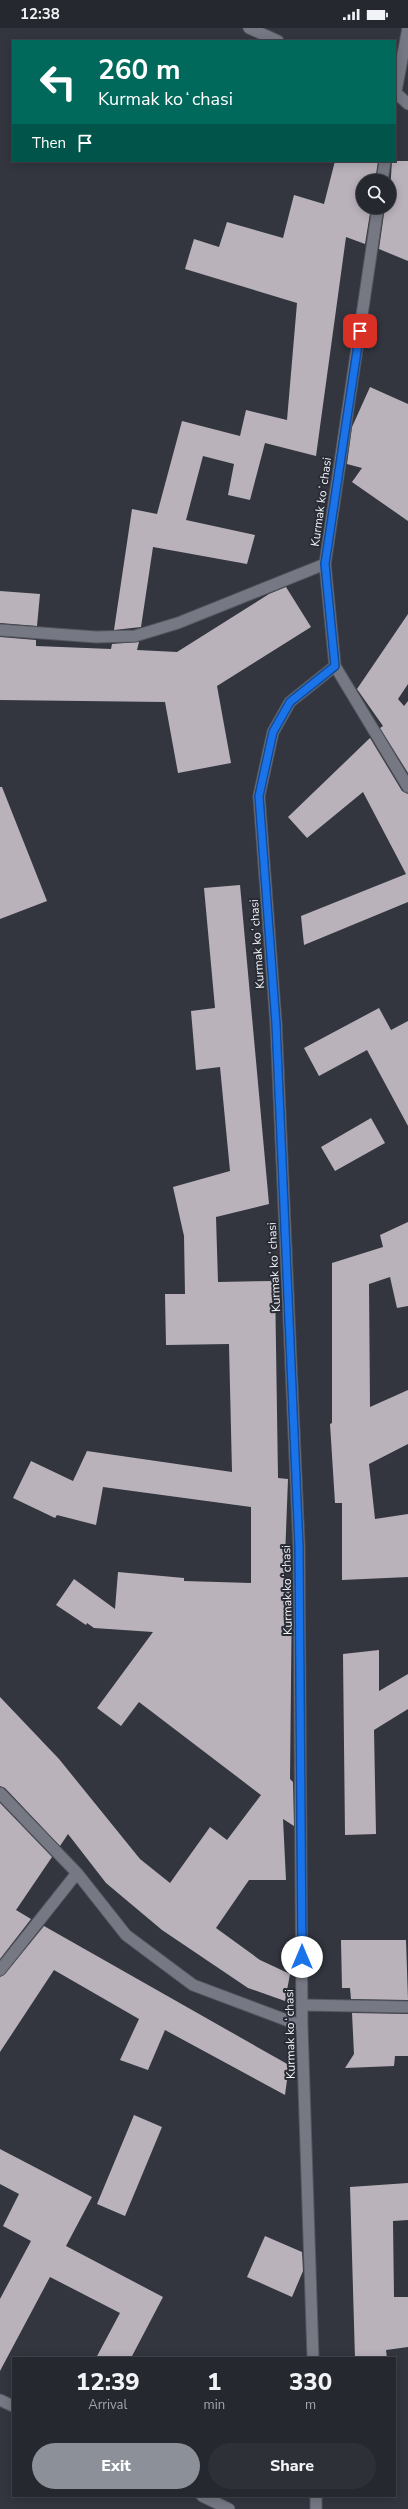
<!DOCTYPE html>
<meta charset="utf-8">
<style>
:root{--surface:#26282f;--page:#2e3037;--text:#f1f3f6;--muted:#a4a6aa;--line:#42444b;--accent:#8c9099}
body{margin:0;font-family:"Nunito Sans",sans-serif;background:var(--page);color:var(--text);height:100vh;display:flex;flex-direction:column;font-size:15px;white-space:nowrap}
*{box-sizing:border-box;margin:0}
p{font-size:13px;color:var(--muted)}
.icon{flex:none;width:22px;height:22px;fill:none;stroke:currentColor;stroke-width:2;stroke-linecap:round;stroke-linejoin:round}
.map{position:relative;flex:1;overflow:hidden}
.panel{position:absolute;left:12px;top:2329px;width:384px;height:140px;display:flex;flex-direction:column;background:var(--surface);border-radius:0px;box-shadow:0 2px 10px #0003,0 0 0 1px var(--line)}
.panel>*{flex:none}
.banner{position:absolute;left:12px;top:12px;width:384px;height:122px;border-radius:0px;box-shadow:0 2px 10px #0003,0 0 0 1px var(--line);background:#00695c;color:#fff;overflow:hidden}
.fabs{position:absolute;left:356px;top:146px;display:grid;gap:8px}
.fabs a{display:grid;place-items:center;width:40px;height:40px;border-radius:50%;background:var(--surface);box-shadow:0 2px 10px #0003,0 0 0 1px var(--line);font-size:20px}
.pin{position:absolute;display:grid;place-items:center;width:34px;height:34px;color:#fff;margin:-17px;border-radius:8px;box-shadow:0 2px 6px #0006}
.me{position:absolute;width:44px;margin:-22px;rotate:0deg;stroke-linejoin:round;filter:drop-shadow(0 0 3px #0008)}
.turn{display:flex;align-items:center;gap:14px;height:84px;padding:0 20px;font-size:18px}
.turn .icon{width:52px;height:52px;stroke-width:2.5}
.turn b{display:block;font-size:28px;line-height:34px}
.then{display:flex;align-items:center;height:38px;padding:0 20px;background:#0003;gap:8px;font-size:15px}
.eta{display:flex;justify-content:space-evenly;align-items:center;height:68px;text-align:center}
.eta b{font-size:24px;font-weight:800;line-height:28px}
.cta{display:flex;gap:8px;margin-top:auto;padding:8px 20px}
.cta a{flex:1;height:46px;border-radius:24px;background:var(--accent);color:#fff;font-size:16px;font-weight:800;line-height:46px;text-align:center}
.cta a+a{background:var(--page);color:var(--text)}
.status{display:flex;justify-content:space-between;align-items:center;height:28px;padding:0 20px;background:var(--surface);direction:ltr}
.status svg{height:11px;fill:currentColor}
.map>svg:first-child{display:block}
.building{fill:#bab2bb}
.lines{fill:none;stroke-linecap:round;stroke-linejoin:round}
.service-casing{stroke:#53565d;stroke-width:13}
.minor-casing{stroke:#53565d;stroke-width:13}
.service{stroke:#767984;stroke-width:11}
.minor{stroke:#767984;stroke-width:11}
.route-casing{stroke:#114b97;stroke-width:10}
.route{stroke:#1a73e8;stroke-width:7}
.labels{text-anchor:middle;stroke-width:4;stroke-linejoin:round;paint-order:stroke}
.street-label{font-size:12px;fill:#f1f4f9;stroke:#292c35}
</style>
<div class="status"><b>12:38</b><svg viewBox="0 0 49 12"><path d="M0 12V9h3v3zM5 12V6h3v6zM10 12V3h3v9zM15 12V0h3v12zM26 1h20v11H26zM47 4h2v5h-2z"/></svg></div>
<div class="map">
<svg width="408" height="2481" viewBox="0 0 408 2481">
<rect width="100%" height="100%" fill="#33363f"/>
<path class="building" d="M335 133H378L375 153H363V179H371L365 216 346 209 316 428 265 415 250 472 228 467 234 436 203 428 186 492 255 507 247 536 153 519 141 599 114 602 132 481 157 486 182 393 240 408 246 382 287 392 297 275 185 241 194 211 219 219 227 194 283 210 294 167 324 176Z
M392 133H408V233L379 221 385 179H389Z
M370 359 408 376V493L352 454 362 440 347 436 352 399Z
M286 559 311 599 217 658 231 735 178 745 165 674 0 672V609L36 612V618L111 621 112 616 139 614 137 622 177 624 269 566Z
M0 563 40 566 37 598 0 595Z
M408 586V656L398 671 404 678 408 673V745L380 700 383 698 357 661Z
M370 710 402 763 408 766V874L304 917 301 888 406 846 363 764 307 810 288 789Z
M0 759H2L47 873 0 891Z
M240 857 269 1176 216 1189 218 1254 275 1253 278 1450 288 1451 284 1556H292L290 1751 293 1754 294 1798 283 1791 286 1852H249L216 1900 260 1932 290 1946 285 1973 248 1960 162 1902 106 1855 68 1806 60 1818 5 1760 0 1758V1669L59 1731 140 1831 170 1855 210 1799 227 1812 261 1767 139 1674 121 1698 97 1680 153 1604 94 1600 87 1595 86 1597 56 1577 74 1551 115 1581 118 1544 184 1550V1553L251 1555V1479L103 1459 96 1497 57 1487 55 1490 13 1470 31 1433 73 1453 87 1423 232 1444 229 1316 166 1317 165 1266H185L184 1208 173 1159 230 1143 220 1039 196 1042 191 983 215 980 204 860Z
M379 980 391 1002 408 993V1098L367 1022 319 1048 304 1020Z
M371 1090 385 1115 335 1143 321 1119Z
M408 1194V1278L397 1280 390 1249 369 1256 370 1379 408 1362V1416L369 1436 375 1491 408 1486V1549L342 1552V1475H335L330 1396 332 1395V1235L383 1219 380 1207Z
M379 1622V1663L408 1646V1681L374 1702 376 1806 345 1807 343 1626Z
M0 1775 52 1829 16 1882 31 1891 0 1931Z
M44 1898 289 2037 285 2067 165 2002 148 2042 120 2032 139 1991 54 1942 0 2024V1949L5 1946Z
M341 1912H406L408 1972 351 1971 350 1960H342Z
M352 1985 408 1986V2028H395L394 2038 345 2040 354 2026Z
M134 2087 162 2099 125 2188 97 2176Z
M0 2121 92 2169 66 2218 163 2269 131 2330H96L120 2285 50 2249 0 2343V2271L31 2213 3 2198 19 2166 0 2156Z
M408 2155V2192L393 2193 394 2269H408V2319L386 2322 387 2330H355L350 2159Z
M265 2208 302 2224 303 2243 292 2269 247 2249Z"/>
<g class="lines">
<g class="service-casing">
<path id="service" d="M302 1977 408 1979"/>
</g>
<g class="minor-casing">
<path id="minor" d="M249 0 278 13
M395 64 408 76
M395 68 408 0
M382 153 385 133
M0 602 96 609 135 608 178 595 325 536
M335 638 408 759
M0 1765 77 1845 126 1907 193 1957 302 1998
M0 1942 77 1845
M313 2330 302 1998 299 1518 276 996 259 768 273 704 290 674 335 638 325 536 378 179
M0 2372 13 2378
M202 2468 229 2481
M316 2468V2481"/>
</g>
<use href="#service" class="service"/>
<use href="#minor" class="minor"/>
</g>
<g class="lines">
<g class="route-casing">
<path id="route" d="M302 1929 299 1518 276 996 259 768 273 704 290 674 335 638 325 536 360 303"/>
</g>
<use href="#route" class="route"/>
</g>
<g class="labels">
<g class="street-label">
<text transform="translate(321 474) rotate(-82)" y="4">Kurmak koʻchasi</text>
<text transform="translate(257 916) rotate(-94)" y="4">Kurmak koʻchasi</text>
<text transform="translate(274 1239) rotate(-93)" y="4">Kurmak koʻchasi</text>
<text transform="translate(287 1562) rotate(-91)" y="4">Kurmak koʻchasi</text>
<text transform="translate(290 2006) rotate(-91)" y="4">Kurmak koʻchasi</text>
</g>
</g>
</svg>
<div class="fabs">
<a><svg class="icon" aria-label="search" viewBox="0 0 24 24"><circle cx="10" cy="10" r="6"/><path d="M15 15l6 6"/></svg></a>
</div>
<div class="pin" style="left:360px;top:303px;background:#d93025"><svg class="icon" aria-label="arrive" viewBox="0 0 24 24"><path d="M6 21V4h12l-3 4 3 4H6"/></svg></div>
<svg class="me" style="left:302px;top:1929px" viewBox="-20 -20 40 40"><circle r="19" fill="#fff"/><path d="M0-13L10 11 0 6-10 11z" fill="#1a73e8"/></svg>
<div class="banner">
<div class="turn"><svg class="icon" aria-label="left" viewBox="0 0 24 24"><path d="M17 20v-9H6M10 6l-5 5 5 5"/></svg><div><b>260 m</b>Kurmak koʻchasi</div></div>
<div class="then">Then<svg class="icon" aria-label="arrive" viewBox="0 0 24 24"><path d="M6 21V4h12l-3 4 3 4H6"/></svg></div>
</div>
<section class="panel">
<div class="eta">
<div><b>12:39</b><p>Arrival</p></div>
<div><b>1</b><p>min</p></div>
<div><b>330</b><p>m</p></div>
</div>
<div class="cta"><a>Exit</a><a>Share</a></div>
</section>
</div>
